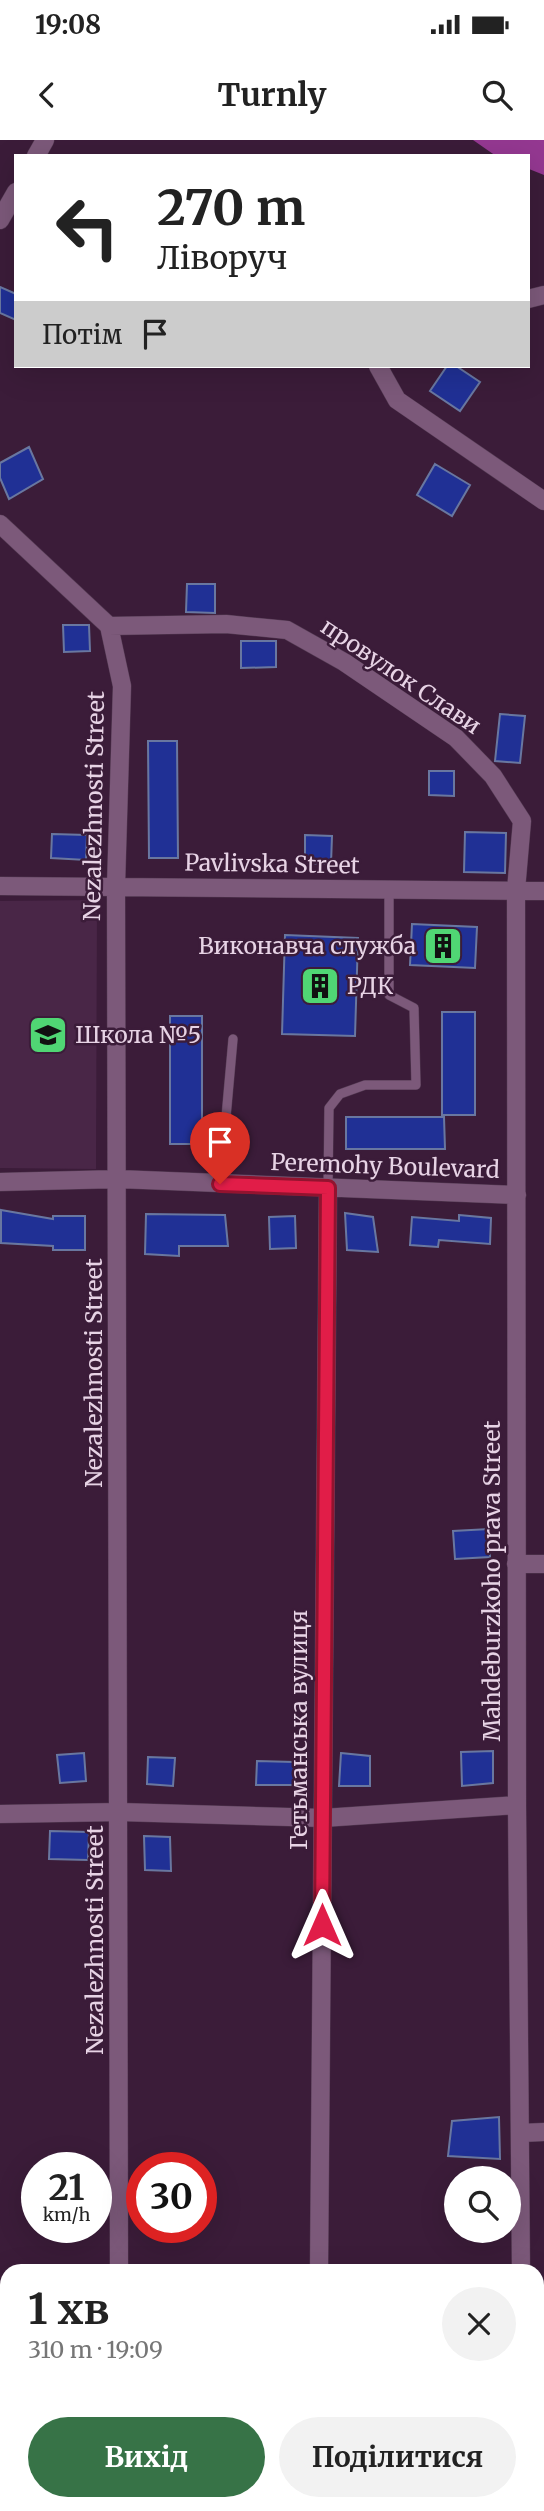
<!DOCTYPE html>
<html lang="uk">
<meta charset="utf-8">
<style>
:root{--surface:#fff;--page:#f2f2f2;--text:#222;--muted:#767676;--accent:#377347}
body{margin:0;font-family:Merriweather,serif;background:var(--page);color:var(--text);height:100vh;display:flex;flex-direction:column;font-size:26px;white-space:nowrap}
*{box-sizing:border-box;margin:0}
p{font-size:23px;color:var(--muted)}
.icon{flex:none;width:38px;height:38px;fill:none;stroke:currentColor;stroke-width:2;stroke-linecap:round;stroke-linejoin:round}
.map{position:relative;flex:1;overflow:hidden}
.side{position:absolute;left:0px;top:2124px;width:544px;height:247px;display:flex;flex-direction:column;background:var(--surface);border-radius:21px 21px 0 0;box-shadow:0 7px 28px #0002}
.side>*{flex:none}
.banner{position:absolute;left:14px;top:14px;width:516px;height:214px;border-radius:0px;box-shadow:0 7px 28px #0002;background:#fff;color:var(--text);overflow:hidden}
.fabs{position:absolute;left:444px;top:2026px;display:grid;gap:14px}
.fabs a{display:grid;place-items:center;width:77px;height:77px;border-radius:50%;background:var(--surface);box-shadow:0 7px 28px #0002;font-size:35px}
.speed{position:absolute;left:21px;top:2012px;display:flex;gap:14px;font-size:35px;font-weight:700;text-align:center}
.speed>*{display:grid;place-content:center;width:91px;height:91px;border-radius:50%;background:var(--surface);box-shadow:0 7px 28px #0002;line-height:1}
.speed small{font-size:18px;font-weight:400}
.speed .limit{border:10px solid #d22;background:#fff;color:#111}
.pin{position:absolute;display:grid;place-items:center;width:60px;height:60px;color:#fff;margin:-72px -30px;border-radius:50% 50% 50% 0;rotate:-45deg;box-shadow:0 0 7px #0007}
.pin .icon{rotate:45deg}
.me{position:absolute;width:77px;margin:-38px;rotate:0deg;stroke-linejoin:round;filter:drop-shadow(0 0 5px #0008)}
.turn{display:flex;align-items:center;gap:24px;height:147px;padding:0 28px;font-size:32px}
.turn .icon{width:91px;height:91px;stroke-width:2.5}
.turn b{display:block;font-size:49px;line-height:60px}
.then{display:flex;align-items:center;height:66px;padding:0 28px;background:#0003;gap:14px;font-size:26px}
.round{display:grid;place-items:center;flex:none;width:74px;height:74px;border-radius:37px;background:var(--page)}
.summary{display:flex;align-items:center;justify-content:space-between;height:119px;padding:0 28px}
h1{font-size:42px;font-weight:700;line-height:52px}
.primary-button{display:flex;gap:14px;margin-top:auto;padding:14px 28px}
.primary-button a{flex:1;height:80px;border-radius:42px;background:var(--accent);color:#fff;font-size:28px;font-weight:700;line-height:80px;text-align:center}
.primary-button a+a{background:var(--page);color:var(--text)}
.status{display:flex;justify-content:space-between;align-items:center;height:49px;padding:0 35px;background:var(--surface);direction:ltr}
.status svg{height:19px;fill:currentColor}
header{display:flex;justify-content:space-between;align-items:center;height:91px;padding:0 28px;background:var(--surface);font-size:32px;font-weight:700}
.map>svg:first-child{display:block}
.built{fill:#492647}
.forest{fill:#943891}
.building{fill:#203095;stroke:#6977a0;stroke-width:2}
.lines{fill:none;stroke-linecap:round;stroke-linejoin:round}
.service-casing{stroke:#543b53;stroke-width:10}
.minor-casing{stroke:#543b53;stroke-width:19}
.service{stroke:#7c597a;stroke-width:9}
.minor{stroke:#7c597a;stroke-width:18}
.route-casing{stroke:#92132f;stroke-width:18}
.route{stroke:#e11d48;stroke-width:12}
.labels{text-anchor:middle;stroke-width:5;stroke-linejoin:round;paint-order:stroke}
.street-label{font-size:23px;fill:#e7d3e5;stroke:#3b1c39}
.poi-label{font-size:23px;fill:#e7d3e5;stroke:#3b1c39;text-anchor:start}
</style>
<div class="status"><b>19:08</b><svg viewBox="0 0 49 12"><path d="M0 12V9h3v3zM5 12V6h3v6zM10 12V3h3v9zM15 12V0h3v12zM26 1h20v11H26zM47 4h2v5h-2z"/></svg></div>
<header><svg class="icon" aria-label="back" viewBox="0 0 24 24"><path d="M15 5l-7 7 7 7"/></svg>Turnly<svg class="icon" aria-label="search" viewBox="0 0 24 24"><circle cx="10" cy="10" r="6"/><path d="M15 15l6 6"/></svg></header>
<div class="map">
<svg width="544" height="2371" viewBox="0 0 544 2371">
<rect width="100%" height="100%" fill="#3b1c39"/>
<path class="built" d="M97 760 96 1029 0 1028V761Z"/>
<path class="forest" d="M473 0H544V35L529 29 528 16H496Z"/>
<path class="building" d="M0 147 16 154V180L0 173Z
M447 226H456L480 242 460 271 430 251Z
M29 307 43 339 9 359 0 338V323Z
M435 324 470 345 452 376 417 355Z
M187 444H215V473L186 472Z
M63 485H89L90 511 64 512Z
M241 501H276V527L241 528Z
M500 574 525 576 520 623 495 621Z
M148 601H177L178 718H149Z
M429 631H454V656L429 655Z
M465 692 506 693 505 733 464 732Z
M52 694 87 695 86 720 51 718Z
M305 695 332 696 331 724 305 723Z
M412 784 477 787 475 828 410 825Z
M285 795 358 798 355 896 282 894Z
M442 872H475V975H442Z
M170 876H202V1004H170Z
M346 977H444L445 1009H346Z
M1 1070 53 1079V1076H85V1110H53V1106L1 1103Z
M345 1073 373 1077 378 1112 347 1110Z
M146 1074 225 1075 228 1106H179V1116L145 1114Z
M459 1075 491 1078 490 1104 439 1100 438 1107 410 1105 412 1077 459 1081Z
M295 1076 296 1108 270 1109 269 1077Z
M489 1389 490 1417 455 1419 453 1391Z
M493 1611V1643L462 1646 461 1612Z
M84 1613 86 1641 60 1643 57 1615Z
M341 1613 370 1616V1646H339Z
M148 1617 175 1618 173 1646 147 1644Z
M257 1621 294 1622V1645H256Z
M50 1691 89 1692 88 1720 49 1719Z
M144 1696 170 1697 171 1731 145 1730Z
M499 1977 500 2019 448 2016 452 1981Z"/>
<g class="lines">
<g class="service-casing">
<path id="service" d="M220 1044 233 899
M328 1048 329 968 340 954 365 945H416L414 868 389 855V750"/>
</g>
<g class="minor-casing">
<path id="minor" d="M36 16 45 0
M0 80 16 52
M528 159 544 155
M378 226 397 260 544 361
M0 384 109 486 122 546 116 746 119 2132
M109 486 226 484 287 490 344 522 456 598 493 636 522 681 516 750 517 1665 521 2132
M0 746 544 751
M0 1042 118 1039 517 1055
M516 1424H544
M0 1674 120 1672 323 1678 517 1665
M521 1993 544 1992
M319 2132 328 1048
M0 2258H7
M113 2371V2364
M318 2371V2364
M482 2371 485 2364"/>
</g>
<use href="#service" class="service"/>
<use href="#minor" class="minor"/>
</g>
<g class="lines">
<g class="route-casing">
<path id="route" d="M220 1044 328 1048 322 1785"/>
</g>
<use href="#route" class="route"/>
</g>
<defs>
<g id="building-square" transform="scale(2.0125)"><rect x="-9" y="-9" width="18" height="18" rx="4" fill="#50d674" stroke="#3b1c39"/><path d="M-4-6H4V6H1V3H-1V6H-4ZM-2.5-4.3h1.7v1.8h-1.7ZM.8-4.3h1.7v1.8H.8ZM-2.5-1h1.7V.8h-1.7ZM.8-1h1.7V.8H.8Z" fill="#111"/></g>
<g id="school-square" transform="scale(2.0125)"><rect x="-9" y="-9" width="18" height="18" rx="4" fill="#50d674" stroke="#3b1c39"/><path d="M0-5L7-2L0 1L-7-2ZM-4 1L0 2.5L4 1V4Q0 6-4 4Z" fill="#111"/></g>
</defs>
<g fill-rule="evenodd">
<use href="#building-square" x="443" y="806"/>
<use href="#building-square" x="320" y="846"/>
<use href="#school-square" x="48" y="895"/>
</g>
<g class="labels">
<g class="street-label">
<text transform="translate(401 536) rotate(34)" y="8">провулок Слави</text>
<text transform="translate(94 666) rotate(-89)" y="8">Nezalezhnosti Street</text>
<text transform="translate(272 724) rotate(1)" y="8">Pavlivska Street</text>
<text transform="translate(385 1026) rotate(2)" y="8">Peremohy Boulevard</text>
<text transform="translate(94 1233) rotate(-90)" y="8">Nezalezhnosti Street</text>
<text transform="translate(492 1441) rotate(-90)" y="8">Mahdeburzkoho prava Street</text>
<text transform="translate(299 1590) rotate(-90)" y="8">Гетьманська вулиця</text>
<text transform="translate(95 1800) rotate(-90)" y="8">Nezalezhnosti Street</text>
</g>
<g class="poi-label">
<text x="416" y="814" text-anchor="end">Виконавча служба</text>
<text x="347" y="854">РДК</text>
<text x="75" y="903">Школа №5</text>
</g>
</g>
</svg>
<div class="fabs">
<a><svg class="icon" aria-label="search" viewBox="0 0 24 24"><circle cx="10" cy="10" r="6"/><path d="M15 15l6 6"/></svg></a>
</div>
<div class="speed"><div>21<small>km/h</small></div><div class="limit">30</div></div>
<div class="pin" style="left:220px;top:1044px;background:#d93025"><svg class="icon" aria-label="arrive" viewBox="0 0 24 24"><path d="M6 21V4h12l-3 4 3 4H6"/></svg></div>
<svg class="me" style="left:322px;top:1785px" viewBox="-20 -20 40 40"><path d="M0-17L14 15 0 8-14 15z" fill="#e11d48" stroke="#fff" stroke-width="4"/></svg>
<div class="banner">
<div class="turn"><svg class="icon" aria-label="left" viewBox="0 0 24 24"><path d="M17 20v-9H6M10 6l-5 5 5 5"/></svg><div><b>270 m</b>Ліворуч</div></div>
<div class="then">Потім<svg class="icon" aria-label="arrive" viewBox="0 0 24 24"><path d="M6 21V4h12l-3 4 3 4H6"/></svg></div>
</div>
<section class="side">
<div class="summary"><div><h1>1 хв</h1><p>310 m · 19:09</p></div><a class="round"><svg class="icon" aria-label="close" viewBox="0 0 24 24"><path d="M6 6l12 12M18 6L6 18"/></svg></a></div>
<div class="primary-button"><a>Вихід</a><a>Поділитися</a></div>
</section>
</div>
